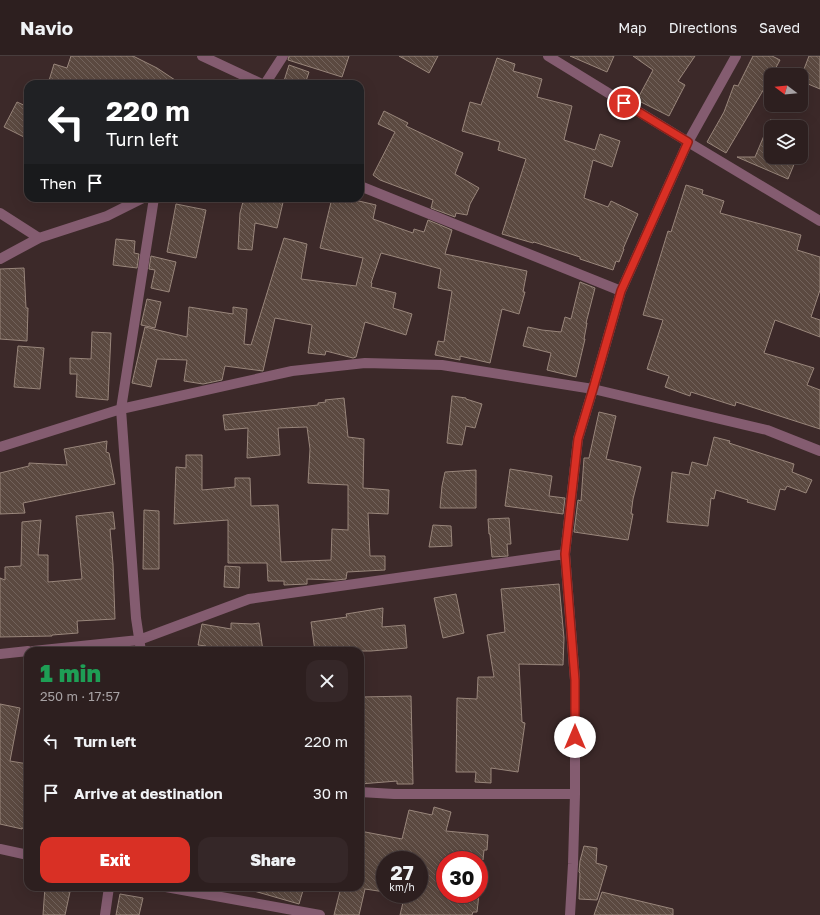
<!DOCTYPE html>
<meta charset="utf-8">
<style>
:root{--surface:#2d1f1f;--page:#352728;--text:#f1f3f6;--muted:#a7a2a4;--line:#483d3d;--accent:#d93025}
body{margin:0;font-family:"Golos Text",sans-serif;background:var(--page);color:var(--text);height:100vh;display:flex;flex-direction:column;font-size:15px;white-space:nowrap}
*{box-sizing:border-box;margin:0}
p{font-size:13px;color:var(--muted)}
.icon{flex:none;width:22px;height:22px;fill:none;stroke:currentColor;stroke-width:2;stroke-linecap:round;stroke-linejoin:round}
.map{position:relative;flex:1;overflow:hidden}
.drawer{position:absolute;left:24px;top:591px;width:340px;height:244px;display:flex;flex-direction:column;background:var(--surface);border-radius:12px;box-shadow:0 4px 16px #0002,0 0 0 1px var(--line)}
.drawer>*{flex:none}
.hud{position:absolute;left:24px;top:24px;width:340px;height:122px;border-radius:12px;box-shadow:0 4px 16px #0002,0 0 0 1px var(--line);background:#202124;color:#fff;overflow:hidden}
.needle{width:26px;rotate:286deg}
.buttons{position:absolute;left:764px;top:12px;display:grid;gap:8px}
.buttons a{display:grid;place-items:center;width:44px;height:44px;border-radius:8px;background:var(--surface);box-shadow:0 4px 16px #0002,0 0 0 1px var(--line);font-size:20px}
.speed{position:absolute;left:376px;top:795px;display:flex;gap:8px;font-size:20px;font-weight:700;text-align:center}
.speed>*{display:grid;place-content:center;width:52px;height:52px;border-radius:50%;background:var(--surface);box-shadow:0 4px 16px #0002,0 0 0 1px var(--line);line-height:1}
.speed small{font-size:10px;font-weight:400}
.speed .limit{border:6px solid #d22;background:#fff;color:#111}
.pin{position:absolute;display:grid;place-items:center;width:34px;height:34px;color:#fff;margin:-17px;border:2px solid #fff;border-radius:50%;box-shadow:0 1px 4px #0007}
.me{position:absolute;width:44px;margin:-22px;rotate:0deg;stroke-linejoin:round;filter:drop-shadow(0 0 3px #0008)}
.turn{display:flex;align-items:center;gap:14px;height:84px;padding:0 16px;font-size:18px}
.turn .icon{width:52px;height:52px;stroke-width:2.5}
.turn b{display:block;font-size:28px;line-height:34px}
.then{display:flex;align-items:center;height:38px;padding:0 16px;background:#0003;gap:8px;font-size:15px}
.round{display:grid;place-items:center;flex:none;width:42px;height:42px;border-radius:12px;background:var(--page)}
.headline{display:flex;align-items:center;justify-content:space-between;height:68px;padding:0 16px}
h1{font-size:24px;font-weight:800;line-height:30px;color:#1e9e55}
.button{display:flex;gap:8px;margin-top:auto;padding:8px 16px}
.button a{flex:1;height:46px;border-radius:12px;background:var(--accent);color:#fff;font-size:16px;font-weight:800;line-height:46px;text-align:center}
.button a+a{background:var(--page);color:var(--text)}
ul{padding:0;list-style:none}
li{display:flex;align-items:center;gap:12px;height:52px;padding:0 16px}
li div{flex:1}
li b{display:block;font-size:15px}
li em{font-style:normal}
header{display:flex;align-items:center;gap:24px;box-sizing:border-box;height:56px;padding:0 20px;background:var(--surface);border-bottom:1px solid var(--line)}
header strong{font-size:19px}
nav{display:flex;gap:22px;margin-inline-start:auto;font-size:14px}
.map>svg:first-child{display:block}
.building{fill:url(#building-back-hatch);stroke:#99867b}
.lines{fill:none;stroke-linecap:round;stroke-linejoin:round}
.minor{stroke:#845c70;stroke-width:10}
.route-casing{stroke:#8d1f18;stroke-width:10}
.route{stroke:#d93025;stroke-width:7}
</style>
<header>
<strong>Navio</strong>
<nav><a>Map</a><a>Directions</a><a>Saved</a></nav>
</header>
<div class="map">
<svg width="820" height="859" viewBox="0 0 820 859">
<defs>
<pattern id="building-back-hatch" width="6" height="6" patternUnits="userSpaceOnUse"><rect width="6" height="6" fill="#5b4940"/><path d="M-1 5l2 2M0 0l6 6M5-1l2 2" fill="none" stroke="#72625b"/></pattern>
</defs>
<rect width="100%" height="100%" fill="#3c2929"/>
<path class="building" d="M71 0H133L157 12 181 28H48L54 8 67 12Z
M289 0H349L342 21 288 4Z
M399 0H438L429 17Z
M570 0H614L607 16Z
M633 0H695L678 25 685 29 669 60 637 44 653 14Z
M753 0H772L780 4 772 19H771V21L726 97 707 86 724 56 734 29 738 30Z
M809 0H820V33L801 25V21Z
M497 2 515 8 513 15 542 23 537 41 572 50 564 84 595 94 600 78 620 85 612 111 593 104 584 142 608 151 611 145 638 158 623 193H624L619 206 616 205 613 214 580 203V201L534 186 533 187 502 178 526 103 498 94 500 86 462 75 470 46 481 49Z
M289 9 309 16 305 28H283Z
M17 46 28 51V83L4 71Z
M384 55 408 67 406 70 463 97 455 118 479 132 470 148 467 159 456 157 455 161 431 152 433 144 380 124 373 119 395 76 378 68Z
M771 63V101H797L788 123 737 101H755Z
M686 129 703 134 702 138 724 145 720 157 801 179 797 194 820 201V234L811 261 820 264V281L775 264 764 297 814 312 807 329 820 334V373L736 346 735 350 691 336 690 340 665 331 669 320 647 313 663 264 643 259 654 221 668 175 671 176Z
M244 142H284L277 172 255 167 252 194 238 193 240 157Z
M332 142H346L376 149 373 163 413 177 414 173 424 176 428 164 452 174 445 198 527 215 523 236H525L519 258 502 253 490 307 460 300V304L435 299 438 285 444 286 452 235 438 232 441 213 381 197 371 227H372L371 231 396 237 393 252 412 258 406 279 365 266 356 301 353 302 326 295 325 299 308 297 312 269 275 262 263 315 225 310 222 324 203 328 184 325 187 304 157 303 151 331 132 327 145 271 187 281 189 251 233 258V251L247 253 244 288 251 289 284 182 307 188 301 223 356 230 363 202 320 192Z
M176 148 206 154 196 202 167 196Z
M116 183 135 185 134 197 139 198 137 212 113 209Z
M151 200 176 206 169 236 151 232 155 214 149 213Z
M24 212 26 252H28L27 285 0 283V213Z
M580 226 595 232 586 267H587L584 283H585L576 321 547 314 551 297 523 290 528 271 542 274 561 276 565 261 571 263Z
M147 243 161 246 155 272 141 269Z
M92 276 111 277 108 344 76 341 77 318H70V302L91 303Z
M18 290 44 292 40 333 14 331Z
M452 340 466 342V343L482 348 475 372 466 370 462 389 447 387Z
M344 342 348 381 364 383 363 432 389 434 388 458 368 457 370 500H385V514L347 516 346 523 336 524 307 523V528L284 529V525H268L267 507H228V464L174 468 176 411 186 412V399H202V434L235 431V422H250L251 450 278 449 281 506 331 504 332 473 348 474V429L308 427 310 393 307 371 278 372 280 399 247 402 248 372 225 374 223 359 318 349V347L326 346 325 344Z
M599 356 616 360 606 403 641 411 633 443 631 458H633L628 484 574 476 578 444 581 445 584 402H589Z
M714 381 730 385 729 387 794 408 792 416 812 424 806 437 787 430 785 434 780 433 775 454 747 446 748 444 716 434 714 443 711 442 708 470 667 466 672 416 689 419 692 406 707 410Z
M107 385 106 396 109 397 115 428 23 447 25 457 0 458V417L29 410V407L67 409 64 393Z
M510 413 552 420 549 440 565 442 563 458 505 450Z
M476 414V452H440L442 430 445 416Z
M144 454 159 455V513H143Z
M113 456 115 473H110L113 508 115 563 77 565 78 577 52 579V580L0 581V522L5 524V511L21 510 22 466 41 464 38 499H48V526L82 523 76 460Z
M509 462 511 488H507L508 500 492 501 490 478H489L488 463Z
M433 469 451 470 452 490 429 491Z
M225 510 240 511 239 532 224 531Z
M559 528 564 582 563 609 519 608 522 666 525 667 518 716 491 712V727L475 726 476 716H456L457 642 477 643 478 621H494L487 579 505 576 501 533Z
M456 538 464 577 443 582 434 542Z
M383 552 382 571 405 569 407 592 371 595H315L311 566 347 561 346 558Z
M231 567 252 568 259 567 263 595H205L206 590 198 589 202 568 231 573Z
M411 640 413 728H397V725L360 728V641Z
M0 648 20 652 10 705 28 708V774L22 772V773L0 768Z
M434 751 451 756 446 775 488 779 487 794H484L483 804H445V838H479L477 856H473L472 859H400L405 838H419V804H385V836L365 833 359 859H334L341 831H360V775L402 783 409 754 432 759Z
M584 790 597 792 596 807 607 810 597 844 579 843 580 817 579 816 580 805Z
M45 831H71L65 859H43Z
M254 831H304L299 848 254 835Z
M602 836 673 853V859H594Z
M120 838 143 842 139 859H116Z"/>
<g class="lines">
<path class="minor" d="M202 0 262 28
M548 0 688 86 820 165
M265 28 283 0
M360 130 621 235
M0 157 39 182
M0 203 39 182 107 160 143 142
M0 391 121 353 292 315 365 307 442 309 593 333 767 374 820 395
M33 595 139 584 249 543 565 498
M141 595 136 562 121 353 154 142
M0 598 28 595
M360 736 394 738H575
M0 793 28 799
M166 831 320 859
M105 859 109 831
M570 859 573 808 575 738V624L565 498 578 383 593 333 621 235 688 86 736 0"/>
</g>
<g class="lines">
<g class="route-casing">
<path id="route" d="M575 681V624L565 498 578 383 593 333 621 235 688 86 624 47"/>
</g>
<use href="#route" class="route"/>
</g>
</svg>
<div class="buttons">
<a><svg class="needle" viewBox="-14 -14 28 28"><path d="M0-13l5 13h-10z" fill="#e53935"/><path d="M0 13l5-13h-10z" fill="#a7a2a4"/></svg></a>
<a><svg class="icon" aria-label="layers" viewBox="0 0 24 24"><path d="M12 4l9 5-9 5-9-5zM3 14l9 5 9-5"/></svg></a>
</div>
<div class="speed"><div>27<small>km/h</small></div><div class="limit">30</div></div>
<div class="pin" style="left:624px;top:47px;background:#d93025"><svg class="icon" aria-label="arrive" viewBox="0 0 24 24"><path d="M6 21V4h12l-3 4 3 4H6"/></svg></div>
<svg class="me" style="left:575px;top:681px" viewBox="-20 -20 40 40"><circle r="19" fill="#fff"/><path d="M0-13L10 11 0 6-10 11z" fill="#d93025"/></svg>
<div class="hud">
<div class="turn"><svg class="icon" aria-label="left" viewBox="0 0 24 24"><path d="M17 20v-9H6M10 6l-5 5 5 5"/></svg><div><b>220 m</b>Turn left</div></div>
<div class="then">Then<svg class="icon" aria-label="arrive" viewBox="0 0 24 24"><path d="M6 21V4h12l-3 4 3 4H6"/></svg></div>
</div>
<section class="drawer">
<div class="headline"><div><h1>1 min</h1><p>250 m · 17:57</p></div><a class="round"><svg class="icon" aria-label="close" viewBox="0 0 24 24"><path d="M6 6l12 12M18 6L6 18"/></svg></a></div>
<ul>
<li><svg class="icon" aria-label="left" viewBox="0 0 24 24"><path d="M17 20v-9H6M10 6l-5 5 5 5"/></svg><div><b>Turn left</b></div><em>220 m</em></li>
<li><svg class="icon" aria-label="arrive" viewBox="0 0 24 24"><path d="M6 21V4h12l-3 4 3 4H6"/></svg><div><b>Arrive at destination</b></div><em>30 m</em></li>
</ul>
<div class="button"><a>Exit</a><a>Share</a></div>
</section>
</div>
